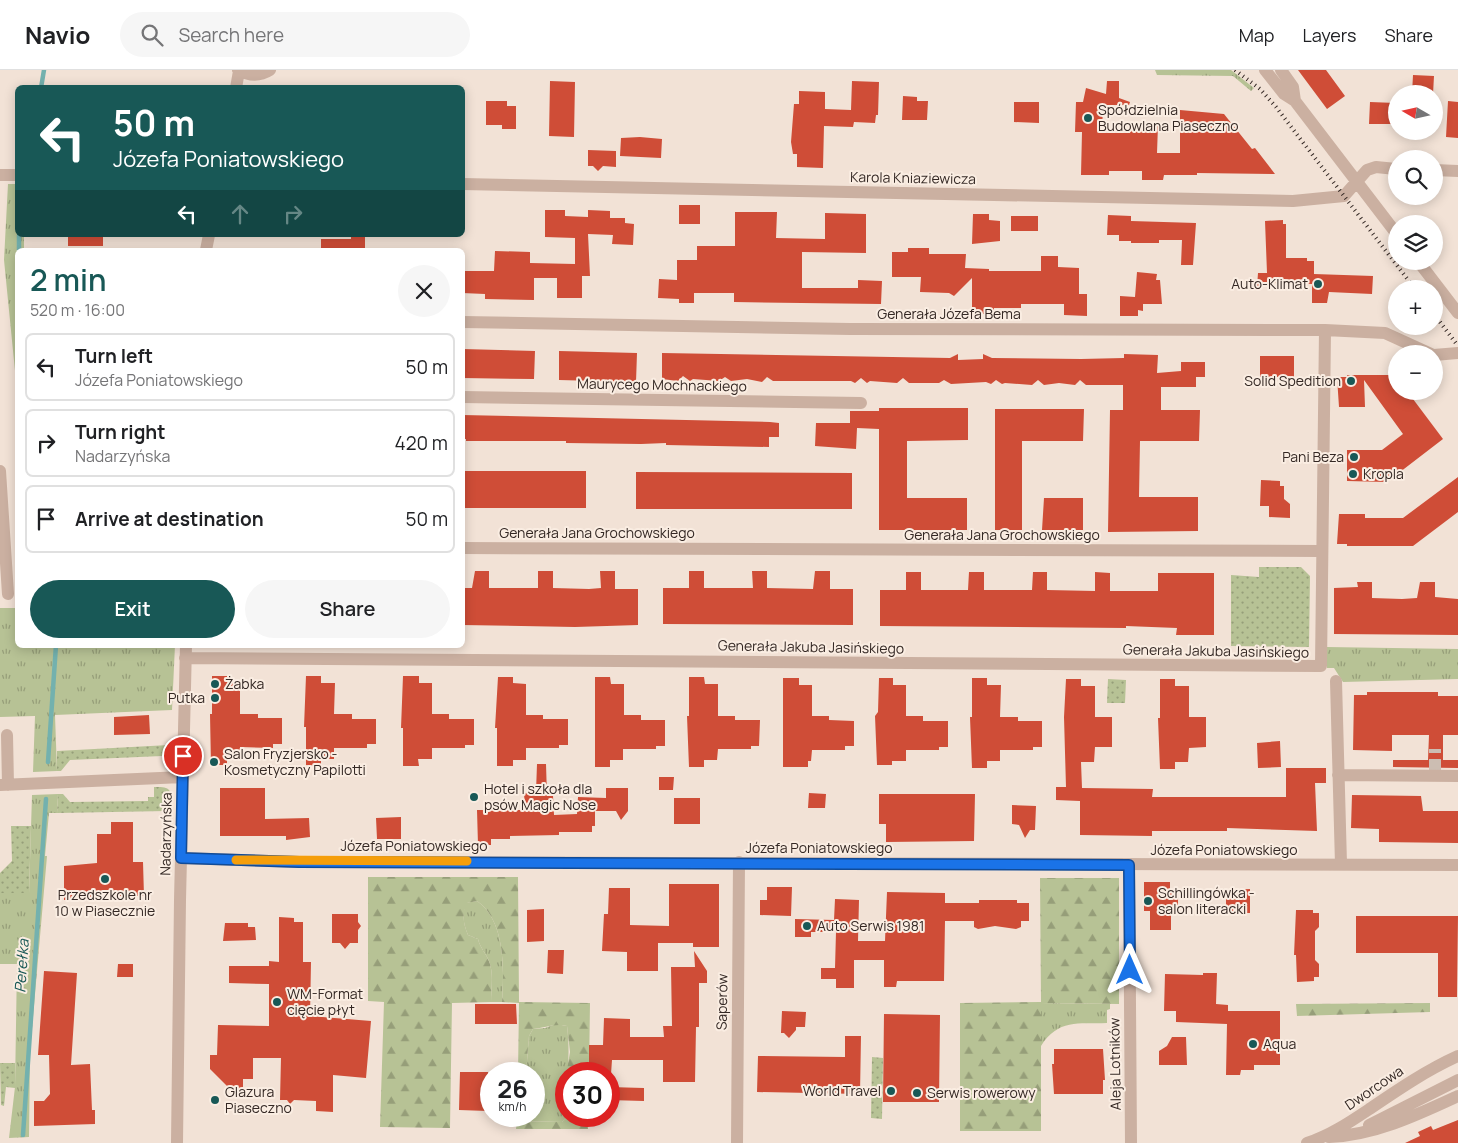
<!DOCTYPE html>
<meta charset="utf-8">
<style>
:root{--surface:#fff;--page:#f6f6f6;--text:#202124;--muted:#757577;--line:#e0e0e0;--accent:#185856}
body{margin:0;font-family:Manrope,sans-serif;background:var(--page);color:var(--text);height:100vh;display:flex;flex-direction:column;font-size:19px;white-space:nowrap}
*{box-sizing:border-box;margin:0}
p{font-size:16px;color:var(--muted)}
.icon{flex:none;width:28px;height:28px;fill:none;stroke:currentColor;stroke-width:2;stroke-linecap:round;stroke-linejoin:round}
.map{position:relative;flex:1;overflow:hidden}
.sheet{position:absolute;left:15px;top:178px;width:450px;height:400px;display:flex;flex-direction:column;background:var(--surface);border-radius:8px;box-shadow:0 2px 12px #0003}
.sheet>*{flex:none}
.top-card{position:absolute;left:15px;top:15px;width:450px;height:152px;border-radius:8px;box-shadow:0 2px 12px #0003;background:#185856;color:#fff;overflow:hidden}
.needle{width:32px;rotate:279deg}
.buttons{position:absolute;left:1388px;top:15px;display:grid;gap:10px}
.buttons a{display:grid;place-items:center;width:55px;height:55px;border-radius:50%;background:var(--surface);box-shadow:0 2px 12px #0003;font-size:25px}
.speed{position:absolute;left:480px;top:992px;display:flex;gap:10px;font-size:25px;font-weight:700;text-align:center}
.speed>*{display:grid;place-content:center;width:65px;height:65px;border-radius:50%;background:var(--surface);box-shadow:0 2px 12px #0003;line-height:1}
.speed small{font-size:12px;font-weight:400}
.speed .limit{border:8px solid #d22;background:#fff;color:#111}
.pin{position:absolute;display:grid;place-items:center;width:42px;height:42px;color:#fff;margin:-21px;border:2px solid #fff;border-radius:50%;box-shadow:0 1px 5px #0007}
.me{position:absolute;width:55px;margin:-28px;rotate:0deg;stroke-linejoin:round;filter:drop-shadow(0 0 4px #0008)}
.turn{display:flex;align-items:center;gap:18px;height:105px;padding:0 15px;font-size:22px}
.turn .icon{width:65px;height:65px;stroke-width:2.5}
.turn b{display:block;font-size:35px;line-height:42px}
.lanes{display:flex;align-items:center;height:48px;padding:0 15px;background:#0003;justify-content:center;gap:25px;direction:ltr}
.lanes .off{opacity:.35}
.round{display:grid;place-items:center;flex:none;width:52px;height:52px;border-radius:26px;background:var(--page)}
.summary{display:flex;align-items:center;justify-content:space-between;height:85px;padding:0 15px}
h1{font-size:30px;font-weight:600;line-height:38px;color:var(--accent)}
.action{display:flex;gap:10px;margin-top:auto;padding:10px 15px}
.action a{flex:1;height:58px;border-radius:30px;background:var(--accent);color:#fff;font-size:20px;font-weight:600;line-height:58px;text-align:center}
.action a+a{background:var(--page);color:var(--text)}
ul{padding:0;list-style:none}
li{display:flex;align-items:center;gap:15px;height:68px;margin:0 10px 8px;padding:0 5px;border:2px solid var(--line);border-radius:8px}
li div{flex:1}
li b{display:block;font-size:19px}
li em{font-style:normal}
header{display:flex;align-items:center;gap:30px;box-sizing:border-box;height:70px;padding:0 25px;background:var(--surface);border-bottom:1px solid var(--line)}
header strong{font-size:24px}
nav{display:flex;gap:28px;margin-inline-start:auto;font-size:18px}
.search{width:350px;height:45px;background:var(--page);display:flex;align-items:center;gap:12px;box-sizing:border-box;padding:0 18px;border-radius:28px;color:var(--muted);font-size:19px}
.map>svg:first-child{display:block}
.grass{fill:url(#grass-tufts)}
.forest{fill:url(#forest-firs)}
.park{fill:url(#park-dots)}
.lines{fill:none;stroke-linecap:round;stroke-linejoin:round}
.stream{stroke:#73b1ae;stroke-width:4.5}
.building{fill:#cf4d37}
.minor-tunnel{stroke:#ccbdb2;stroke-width:12;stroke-dasharray:12 6;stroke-linecap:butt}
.minor{stroke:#cbb0a1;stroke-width:12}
.rail{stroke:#342824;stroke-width:4;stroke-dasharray:1 4;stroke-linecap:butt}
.route-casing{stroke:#114b97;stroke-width:12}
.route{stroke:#1a73e8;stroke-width:9}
.slow{stroke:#f59e0b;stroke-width:9}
.poi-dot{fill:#185856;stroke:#faede2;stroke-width:2}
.labels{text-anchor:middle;stroke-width:4;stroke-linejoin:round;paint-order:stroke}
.poi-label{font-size:14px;fill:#342824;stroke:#faede2;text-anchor:start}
.street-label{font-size:14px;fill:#342824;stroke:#faede2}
.water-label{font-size:15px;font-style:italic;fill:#185856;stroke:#faede2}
</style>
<header>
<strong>Navio</strong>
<div class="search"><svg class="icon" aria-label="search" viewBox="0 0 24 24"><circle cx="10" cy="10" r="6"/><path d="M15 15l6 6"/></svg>Search here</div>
<nav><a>Map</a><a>Layers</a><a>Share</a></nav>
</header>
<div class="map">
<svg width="1458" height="1073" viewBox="0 0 1458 1073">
<defs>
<pattern id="grass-tufts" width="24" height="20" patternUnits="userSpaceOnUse" patternTransform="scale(1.25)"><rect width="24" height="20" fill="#b7c295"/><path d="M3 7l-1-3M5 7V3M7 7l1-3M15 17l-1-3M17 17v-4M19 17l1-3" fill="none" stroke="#969e79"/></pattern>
<pattern id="forest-firs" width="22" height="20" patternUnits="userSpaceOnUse" patternTransform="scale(1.25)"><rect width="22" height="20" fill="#b7c295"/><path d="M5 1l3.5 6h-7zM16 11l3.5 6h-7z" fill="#969e79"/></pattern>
<pattern id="park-dots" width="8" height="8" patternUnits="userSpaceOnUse" patternTransform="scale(1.25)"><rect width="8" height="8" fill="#b7c295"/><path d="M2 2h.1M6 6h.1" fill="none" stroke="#969e79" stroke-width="1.8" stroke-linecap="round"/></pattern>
</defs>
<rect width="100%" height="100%" fill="#f2e2d6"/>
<path class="grass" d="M1155 0H1231L1254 18 1251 21 1233 6 1157 5Z
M8 114H17L18 165H24V180H18L17 321 4 190Z
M0 538H17L18 575H175L172 640 55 645 57 701 33 702 35 646 0 647Z
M1327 577 1458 579V609L1343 612 1334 598H1327Z
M58 724 57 743H49L45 786H47L30 982 29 1067 9 1068 15 1017 17 894H0V823H29L32 725Z
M477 831C506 851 504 901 502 932H491C491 919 494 904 489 891 486 883 480 878 478 869L468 865C463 853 462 845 466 833Z
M1041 933 1110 934V939L1107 940V953C1078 954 1058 949 1041 976Z
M556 954 567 956C571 986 566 1016 566 1046H569L562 1052 517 1051V1046H534V1004H526L529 966 533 959 545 958Z"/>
<path class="forest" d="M368 807H518L519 932 590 933 589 1004H566V1007V1006L570 982 567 956C555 953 545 958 533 959L529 966 526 1004H518L519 933 502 932C504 901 506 851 477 831L467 833C462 845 463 853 468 865L478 869C480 878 486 883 489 891 494 904 491 919 491 932L452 933 450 1058 380 1057 384 932 368 931Z
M1040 808H1119V934L1041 933V1061H960V933L1041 932Z
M1430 933V942L1297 946 1296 934Z
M569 1046H588V1059H516L517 1051 562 1052Z"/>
<path class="park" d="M1259 497H1301L1310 506 1309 577 1231 576V505L1259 507Z
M1108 609 1126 610 1125 633H1107Z
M169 675V684L162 686 70 690 61 701H57V681Z
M154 717C161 717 168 716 171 723L163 724 162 732H168L167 741 57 743 58 724H63L70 732 148 731V727H154Z
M11 756H31L29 823H0V803L12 791Z
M872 987 883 988 882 1049 871 1048Z
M0 993H15V1018L6 1017 4 1036 1 1035Z"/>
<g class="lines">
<path class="stream" d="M41 18 44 0
M19 180V165
M48 692 56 575
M23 1065 46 729"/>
</g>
<path class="building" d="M1298 0H1326L1345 26 1327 39Z
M1413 5 1434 6 1433 24H1412Z
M550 11 575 12 574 67 549 66Z
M852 11 879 12 878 45H876L875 53 854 52 853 57 824 56 823 98 797 97V84H793L791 72 794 34H799V21L825 22V39L851 40Z
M1107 11H1119V28L1130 32 1129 35H1103L1102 63H1130V55H1158L1157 83H1180V40L1224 44 1252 79 1255 78 1275 104 1197 103V105H1164L1163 110H1142V101H1109V105H1081L1082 62H1075L1076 32H1083L1086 18 1106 24Z
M903 26 917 27V31H928L927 50H902Z
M486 31H507V36H516V59H502V55H486Z
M1448 31 1458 32V68L1446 67Z
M1014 32H1039V53L1014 52Z
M1370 32 1396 33V54H1369Z
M640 67 662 69 661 88 620 86 621 68Z
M588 80 616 81V97L603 96 598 101 593 96H588Z
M679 135H700V154H679Z
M545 140H565V146L588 147V140L610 141V148H625V153L634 154 633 175 612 174 613 165 588 164 590 206H582V228H557V208H534V230L485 229V224L462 223V201H494L495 181 530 182V193L575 194V168L545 167Z
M735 142H777L776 168 825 169V143L866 144V183L802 182V218H858V210L882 211 881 234 734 232V223H694V233H679V229L658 228 659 209 677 210V190H697V176H735Z
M973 144H989V150L1000 151V171L972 174Z
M1108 145 1131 146V151L1196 153 1193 195H1181L1182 170H1159V173H1131V171H1119V165H1107Z
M1011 146H1038V161H1011Z
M1283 150V154H1286V188H1307V191H1314V204L1373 206 1372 224 1329 222 1327 233H1312V214L1273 213 1268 217H1257L1258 203H1267L1265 151Z
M68 165H103V176H68Z
M351 165H365V180H321V169H351Z
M908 178H929V184H966L965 198 989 199V201H1041V186H1058V197L1079 198V224H1087V246L1064 245V234H1021V238H994V244H972V208L954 226 949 223 920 222 921 207H892V182H908Z
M1137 202 1157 204 1156 210H1160L1162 234H1143V241L1138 240V246H1120V226L1135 227Z
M462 279 535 281 534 309 462 308Z
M559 281 637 283 636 312 559 310Z
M662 283 950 288 958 284V290L983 289V284L992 288 1081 289 1124 288V284L1158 285 1157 303 1181 301V292H1205V307H1196V317H1161V340H1200L1199 371H1140L1139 427H1198V461L1108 462 1110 340H1123V315H1086L1080 310 1075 315 1059 313 1044 315 1038 310 1032 315 1005 313 1002 314 996 310 991 314 986 312 951 314 944 310 939 313H909L903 308 897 313 870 311 867 313 861 308 855 313 851 311H773L767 307 762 312 747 309 731 311 725 307 719 311 693 309 690 311 683 306 678 311 662 309Z
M1260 286H1294V307H1260Z
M1347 305H1396V321H1407L1443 369 1387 412 1347 411V380H1382L1403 364 1364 310 1365 337H1339L1337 307H1348Z
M879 338H968V370L907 371V428H967V460H879V359L857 358 856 379 815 376 816 353H850V341H879Z
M995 339H1084L1083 371H1022V460H995Z
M462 345 770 352 779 353V367H769V377L666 375V373L641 374 566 373V371H466V369H462Z
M462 401H586V438H462Z
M636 402 852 403V439H636Z
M1458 407V442L1413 476H1347V474H1337L1339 444H1365V448H1403Z
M1261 410 1280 411V416H1284V429L1290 434V448L1269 447V436H1260Z
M1044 428H1083V460H1042Z
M475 501H489V518H538V501H553V518L589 519 601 518 600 501H615V519H638V555L575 557 462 555V518H472Z
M689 501H704V518H753L752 501H767V518L813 519 815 501H830V519H853V555L663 554V518H689Z
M906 502H921V520H968L969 502H984V520H1032L1033 502H1047V520L1095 521V502L1110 503V521H1158V503H1214V565H1176L1177 558 1126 556V558L880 556V520H906Z
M1357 512H1372V528L1402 529 1417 528 1420 512H1435V527L1458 529V565L1334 564V518L1358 517Z
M212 606H227V612H240V644H258V648H282V674H273V678L240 677V688L227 689V695H211L210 644H212Z
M306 606H321V613H335L334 644H352V649H376V674H367V678H334V689H321V696L306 695V657H304Z
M403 606H419V613H432V644H449V649H474V675H465V678H432V689H418L419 696H403V658H401Z
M498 607H513V613L526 614V645H543V649H568V675H559V678H526V690H513V696H497V658H495Z
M595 607H610L611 614H624V645H641V650H665V676H656V679H623V690H610V697H595Z
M689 607H704L705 614H718V646H735V650H760L759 676H751V679H718L717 690H704V697H689L687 646H689Z
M783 608H799V615H812V646H829V650L854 651V676H845V680H812L811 691H808V697H783Z
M879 608H893V615H906V646H923V651H948V677H939V680H906V691H892V695H877L875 646 878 642Z
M972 608H987V615H1001L1000 647H1018V651H1042V677H1033V680H1000V691H987V698H972L970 647H972Z
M1066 609H1081V616H1095V647H1112V677H1095L1094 692H1081L1082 718 1153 719 1152 727H1286V698H1326V713H1315L1317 761 1227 758V761H1152V766L1080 765V731L1056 730V717H1066L1064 647Z
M1160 609H1175V616H1189V647H1206V677L1189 678 1188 692H1175V699H1160L1158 648H1160Z
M1367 622H1438V626H1458V665H1443V690H1458V698L1393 697V690H1428L1429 665H1392V681L1353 680 1354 625H1367Z
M149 645 150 664 114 665V647Z
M1280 671 1281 697 1258 698 1257 673Z
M537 694H546L547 726H553L554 745 577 744 578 727 606 728V718H628V741L621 750 616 741H595V756H592V762H559V765L510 766V769H491V775H478L477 740H525L524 723 536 722Z
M659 707H674L673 720H659Z
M220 718H265V749L309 748 310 767 286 770V766H220Z
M809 723 826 724 825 738H808Z
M879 724H975L974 771 886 772V754H879Z
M1352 725 1421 726 1423 741H1458V773L1379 772V759L1351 758Z
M674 728H700V754H674Z
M1012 735 1036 736 1035 760H1030L1025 768 1019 755 1012 754Z
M401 747V769H377L376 748Z
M111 752H133V792H143L144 826H94V830H64V796L97 793V764H111Z
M1144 812H1170V820H1178V841H1171V860H1150V841H1144Z
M669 814H719V877H693V873H658V901H627V882L602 881 604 844H608L609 818H630V855L669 856Z
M767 817H792L791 846 760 845V830H767Z
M1250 819V843H1226V820Z
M887 822 945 823V833H979V830H1017V833H1029V851H1021V857L1016 859 995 856 978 859 974 857V851H945L944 911H897L896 917H884V890H854V918H836V909H821V898H835L836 862H811V867H795V849L834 850 835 829 859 830 858 871H885Z
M544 839V871L527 872V840Z
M1296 840H1313V843H1319V857L1315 861V890L1319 894V907H1314V911L1297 912 1296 885H1294Z
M332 844H358V852L361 856 358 860V873H350L345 879 340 873H332Z
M1356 846H1458L1457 927H1438V883H1356Z
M279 847 294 848V852H303V892H311L310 946 371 951 366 1008 333 1005V1042L316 1041V1031L294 1030 290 1034 287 1030H280L281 988H253V1009H243V1019H230L210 999V985H217L218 955 269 956V914L229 913V896H269V891L279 892Z
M225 853H248V857H255L256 870 223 871Z
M548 880H564L563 904 547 903Z
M694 881 707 901V913H699V957H696L695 1012H663V990H612L611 1004H589V975H603L604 948 630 949V967H664L663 956H672L671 897H695Z
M118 894H133V907H117Z
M44 901 77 903 71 995 90 994 92 1040H95V1054L34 1056V1031H44L50 1024 49 985H38Z
M1203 903H1217L1216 934 1228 935V941H1280V995H1254V1000H1241L1240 1005H1226L1227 954 1176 952V941H1164L1165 904 1203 905Z
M475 934H516L517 954H475Z
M782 941 806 942 805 957H796V960L789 968 784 963H781Z
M884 944 940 945 939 1032H883Z
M845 966H861L860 1024 757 1022 758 986 845 987Z
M1172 967H1186L1187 995H1159V981L1167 976Z
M1054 979H1103L1105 1010H1103V1024H1054L1052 994H1054Z
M460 1002H488V1041L459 1040Z
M609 1017 644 1018V1031L609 1030Z
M1458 1050V1073H1405L1420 1066 1418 1062 1431 1056 1433 1060Z"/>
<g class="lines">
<path class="minor-tunnel" d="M1435 701V679"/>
<path class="minor" d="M238 0C249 6 259 7 270 0
M1265 0 1284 24 1295 31 1396 163
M1281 0 1293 17 1295 31
M236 18 239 1
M1434 100 1458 101
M0 105H18
M462 114 1293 131 1344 126 1367 100 1376 97 1396 99
M206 180 209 165
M1418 191 1458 243
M462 252 850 259 1325 260 1385 263 1431 284
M1434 285 1458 283
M462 327 861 333
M0 401 8 524
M462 478 1321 481
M185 588 1321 596 1325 260
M1336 611 1341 794
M7 665 8 715
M1338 705 1458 706
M0 715 183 707
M181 788 299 792 1458 795
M1129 795 1131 1073
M1369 1055 1458 1010
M1329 1067C1375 1065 1417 1045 1458 1026
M177 1073 180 830 186 575
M737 1073 739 792
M1307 1073C1331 1065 1350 1052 1371 1038 1399 1019 1427 1000 1458 986"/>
<path class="rail" d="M1235 0 1260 19 1276 37 1415 219
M1434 244 1458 276"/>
</g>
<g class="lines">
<g class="route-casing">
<path id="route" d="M183 686 181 788 299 792 1129 795 1130 900"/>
</g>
<use href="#route" class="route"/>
<path class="slow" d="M236 790 467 791"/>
</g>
<g class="poi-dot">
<circle cx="1088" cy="48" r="5"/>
<circle cx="1318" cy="214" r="5"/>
<circle cx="1351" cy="311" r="5"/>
<circle cx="1354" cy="387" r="5"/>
<circle cx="1353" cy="404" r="5"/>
<circle cx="215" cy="614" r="5"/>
<circle cx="215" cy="628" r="5"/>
<circle cx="214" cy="692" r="5"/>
<circle cx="474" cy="727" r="5"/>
<circle cx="105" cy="809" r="5"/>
<circle cx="1148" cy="831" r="5"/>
<circle cx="807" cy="856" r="5"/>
<circle cx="277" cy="932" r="5"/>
<circle cx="1253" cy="974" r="5"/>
<circle cx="891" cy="1021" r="5"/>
<circle cx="917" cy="1023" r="5"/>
<circle cx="215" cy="1030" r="5"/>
</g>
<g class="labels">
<g class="poi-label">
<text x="1098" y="45">Spółdzielnia<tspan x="1098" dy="16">Budowlana Piaseczno</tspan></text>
<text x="1308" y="219" text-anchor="end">Auto-Klimat</text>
<text x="1341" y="316" text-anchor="end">Solid Spedition</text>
<text x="1344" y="392" text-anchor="end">Pani Beza</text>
<text x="1363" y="409">Kropla</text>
<text x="225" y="619">Żabka</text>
<text x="205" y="633" text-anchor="end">Putka</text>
<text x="224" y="689">Salon Fryzjersko -<tspan x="224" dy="16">Kosmetyczny Papilotti</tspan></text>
<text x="484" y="724">Hotel i szkoła dla<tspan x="484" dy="16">psów Magic Nose</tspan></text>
<text x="1158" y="828">Schillingówka -<tspan x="1158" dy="16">salon literacki</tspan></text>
<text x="105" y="830" text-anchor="middle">Przedszkole nr<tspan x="105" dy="16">10 w Piasecznie</tspan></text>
<text x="817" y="861">Auto Serwis 1981</text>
<text x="287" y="929">WM-Format<tspan x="287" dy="16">cięcie płyt</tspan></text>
<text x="1263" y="979">Aqua</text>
<text x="881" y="1026" text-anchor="end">World Travel</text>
<text x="225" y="1027">Glazura<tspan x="225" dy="16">Piaseczno</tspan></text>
<text x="927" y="1028">Serwis rowerowy</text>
</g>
<g class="street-label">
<text transform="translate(913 108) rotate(1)" y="5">Karola Kniaziewicza</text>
<text x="949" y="249">Generała Józefa Bema</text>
<text transform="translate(662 315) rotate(1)" y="5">Maurycego Mochnackiego</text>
<text x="597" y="468">Generała Jana Grochowskiego</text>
<text x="1002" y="470">Generała Jana Grochowskiego</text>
<text transform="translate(811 577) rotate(1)" y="5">Generała Jakuba Jasińskiego</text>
<text transform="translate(1216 581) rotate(1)" y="5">Generała Jakuba Jasińskiego</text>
<text transform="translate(166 764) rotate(-89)" y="5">Nadarzyńska</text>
<text x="414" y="781">Józefa Poniatowskiego</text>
<text x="819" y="783">Józefa Poniatowskiego</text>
<text x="1224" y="785">Józefa Poniatowskiego</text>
<text transform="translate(722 932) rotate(-89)" y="5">Saperów</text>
<text transform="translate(1115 994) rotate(-91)" y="5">Aleja Lotników</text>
<text transform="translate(1374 1018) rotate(-34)" y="5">Dworcowa</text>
</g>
<g class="water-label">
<text transform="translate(22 896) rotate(-86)" y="5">Perełka</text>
</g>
</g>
</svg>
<div class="buttons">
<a><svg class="needle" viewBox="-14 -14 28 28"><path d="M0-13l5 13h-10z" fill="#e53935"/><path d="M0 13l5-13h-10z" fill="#757577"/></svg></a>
<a><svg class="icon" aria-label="search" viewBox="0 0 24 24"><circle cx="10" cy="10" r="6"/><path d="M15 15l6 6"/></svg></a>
<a><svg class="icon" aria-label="layers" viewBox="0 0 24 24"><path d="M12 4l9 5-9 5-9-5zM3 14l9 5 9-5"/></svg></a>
<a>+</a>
<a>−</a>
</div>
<div class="speed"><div>26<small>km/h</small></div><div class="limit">30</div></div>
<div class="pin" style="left:183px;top:686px;background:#d93025"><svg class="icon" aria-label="arrive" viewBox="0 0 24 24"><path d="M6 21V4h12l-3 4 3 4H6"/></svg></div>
<svg class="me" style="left:1130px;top:900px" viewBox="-20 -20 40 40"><path d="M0-17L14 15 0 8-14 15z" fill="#1a73e8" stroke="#fff" stroke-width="4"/></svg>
<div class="top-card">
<div class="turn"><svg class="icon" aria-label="left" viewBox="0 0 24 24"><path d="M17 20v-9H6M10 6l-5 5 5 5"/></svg><div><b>50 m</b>Józefa Poniatowskiego</div></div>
<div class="lanes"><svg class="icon" aria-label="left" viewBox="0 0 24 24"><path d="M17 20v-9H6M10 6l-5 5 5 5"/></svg><svg class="icon off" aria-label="ahead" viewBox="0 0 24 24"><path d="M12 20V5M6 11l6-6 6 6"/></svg><svg class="icon off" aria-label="right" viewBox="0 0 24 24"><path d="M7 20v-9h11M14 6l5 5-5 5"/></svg></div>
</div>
<section class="sheet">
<div class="summary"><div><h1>2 min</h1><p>520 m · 16:00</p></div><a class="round"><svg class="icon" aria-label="close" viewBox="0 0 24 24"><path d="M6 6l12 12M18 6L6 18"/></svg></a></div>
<ul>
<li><svg class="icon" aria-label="left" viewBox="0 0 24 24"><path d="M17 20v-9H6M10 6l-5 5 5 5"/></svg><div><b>Turn left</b><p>Józefa Poniatowskiego</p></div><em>50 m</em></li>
<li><svg class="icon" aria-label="right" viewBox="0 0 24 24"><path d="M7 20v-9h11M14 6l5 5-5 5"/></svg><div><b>Turn right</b><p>Nadarzyńska</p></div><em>420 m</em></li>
<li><svg class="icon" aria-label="arrive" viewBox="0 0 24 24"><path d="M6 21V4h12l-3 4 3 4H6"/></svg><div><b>Arrive at destination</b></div><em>50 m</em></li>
</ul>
<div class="action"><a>Exit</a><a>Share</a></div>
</section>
</div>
